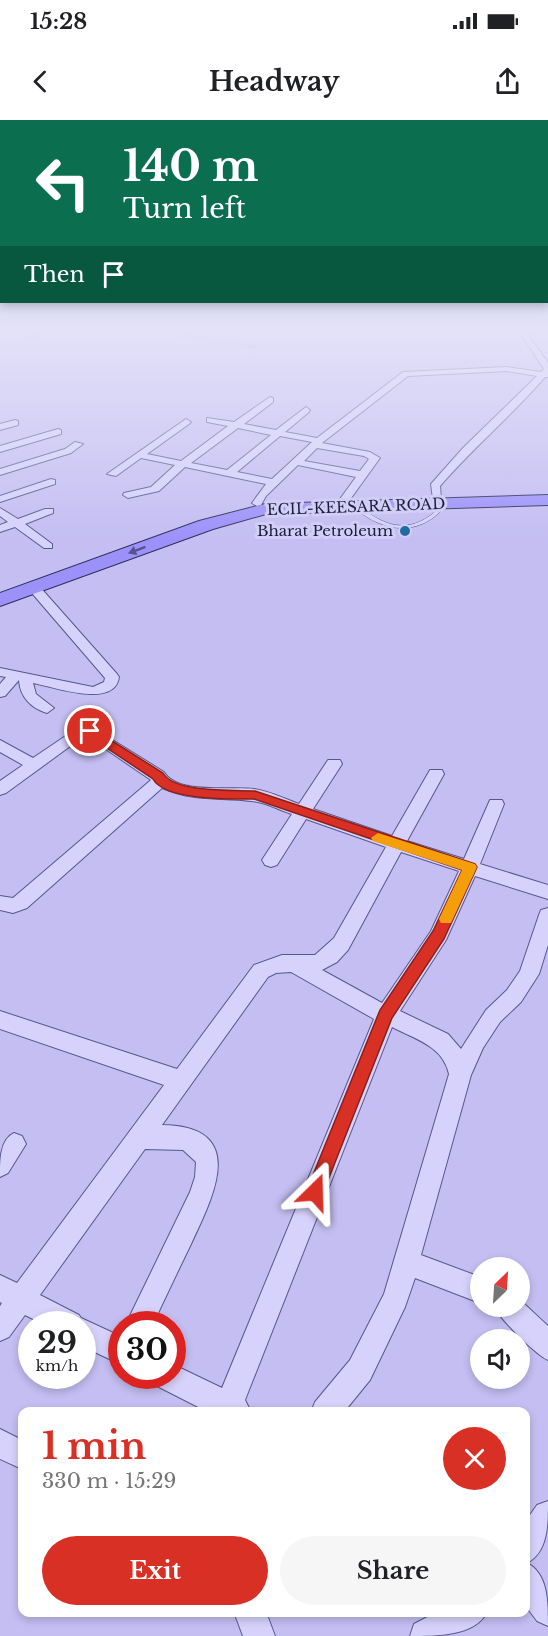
<!DOCTYPE html>
<meta charset="utf-8">
<style>
:root{--surface:#fff;--page:#f6f6f6;--text:#202124;--muted:#757577;--accent:#d93025}
body{margin:0;font-family:"Libre Baskerville",serif;background:var(--page);color:var(--text);height:100vh;display:flex;flex-direction:column;font-size:22px;white-space:nowrap}
*{box-sizing:border-box;margin:0}
p{font-size:20px;color:var(--muted)}
.icon{flex:none;width:33px;height:33px;fill:none;stroke:currentColor;stroke-width:2;stroke-linecap:round;stroke-linejoin:round}
.map{position:relative;flex:1;overflow:hidden}
.drawer{position:absolute;left:18px;top:1287px;width:512px;height:210px;display:flex;flex-direction:column;background:var(--surface);border-radius:12px;box-shadow:0 3px 9px #0003}
.drawer>*{flex:none}
.guide{position:absolute;left:0px;top:0px;width:549px;height:183px;box-shadow:0 3px 9px #0003;background:#0b6e4f;color:#fff;overflow:hidden}
.needle{width:39px;rotate:25deg}
.fabs{position:absolute;left:470px;top:1137px;display:grid;gap:12px}
.fabs a{display:grid;place-items:center;width:60px;height:60px;border-radius:50%;background:var(--surface);box-shadow:0 3px 9px #0003;font-size:30px}
.speed{position:absolute;left:18px;top:1191px;display:flex;gap:12px;font-size:30px;font-weight:700;text-align:center}
.speed>*{display:grid;place-content:center;width:78px;height:78px;border-radius:50%;background:var(--surface);box-shadow:0 3px 9px #0003;line-height:1}
.speed small{font-size:15px;font-weight:400}
.speed .limit{border:9px solid #d22;background:#fff;color:#111}
.pin{position:absolute;display:grid;place-items:center;width:51px;height:51px;color:#fff;margin:-26px;border:3px solid #fff;border-radius:50%;box-shadow:0 2px 6px #0007}
.me{position:absolute;width:66px;margin:-33px;rotate:22deg;stroke-linejoin:round;filter:drop-shadow(0 0 4px #0008)}
.turn{display:flex;align-items:center;gap:21px;height:126px;padding:0 24px;font-size:27px}
.turn .icon{width:78px;height:78px;stroke-width:2.5}
.turn b{display:block;font-size:42px;line-height:51px}
.then{display:flex;align-items:center;height:57px;padding:0 24px;background:#0003;gap:12px;font-size:22px}
.round{display:grid;place-items:center;flex:none;width:63px;height:63px;border-radius:32px;background:var(--page)}
.summary{display:flex;align-items:center;justify-content:space-between;height:102px;padding:0 24px}
h1{font-size:36px;font-weight:700;line-height:45px;color:var(--accent)}
.action{display:flex;gap:12px;margin-top:auto;padding:12px 24px}
.action a{flex:1;height:69px;border-radius:36px;background:var(--accent);color:#fff;font-size:24px;font-weight:700;line-height:69px;text-align:center}
.action a+a{background:var(--page);color:var(--text)}
.status{display:flex;justify-content:space-between;align-items:center;height:42px;padding:0 30px;background:var(--surface);direction:ltr}
.status svg{height:16px;fill:currentColor}
header{display:flex;justify-content:space-between;align-items:center;height:78px;padding:0 24px;background:var(--surface);font-size:27px;font-weight:700}
.map>svg:first-child{display:block}
.lines{fill:none;stroke-linecap:round;stroke-linejoin:round}
.service-casing{stroke:#55588b;stroke-width:1}
.minor-casing{stroke:#55588b;stroke-width:2}
.primary-casing{stroke:#2a3059;stroke-width:2}
.service{fill:#d6d2fc;fill-rule:evenodd}
.minor{fill:#d6d2fc;fill-rule:evenodd}
.primary{fill:#9c91f9;fill-rule:evenodd}
.oneway{fill:#55528f}
.route{fill:#d93025;stroke:#8d1f18;stroke-width:1.5}
.slow{fill:#f59e0b}
.poi-dot{fill:#206ca0;stroke:#d3cef8;stroke-width:2}
.labels{text-anchor:middle;stroke-width:6;stroke-linejoin:round;paint-order:stroke}
.far-street-label{font-size:15px;fill:#1b1e39;stroke:#d3cef8}
.far-poi-label{font-size:15px;fill:#1b1e39;stroke:#d3cef8;text-anchor:end}
</style>
<div class="status"><b>15:28</b><svg viewBox="0 0 49 12"><path d="M0 12V9h3v3zM5 12V6h3v6zM10 12V3h3v9zM15 12V0h3v12zM26 1h20v11H26zM47 4h2v5h-2z"/></svg></div>
<header><svg class="icon" aria-label="back" viewBox="0 0 24 24"><path d="M15 5l-7 7 7 7"/></svg>Headway<svg class="icon" aria-label="share" viewBox="0 0 24 24"><path d="M12 15V3M7 8l5-5 5 5M5 13v7h14v-7"/></svg></header>
<div class="map">
<svg width="548" height="1516" viewBox="0 0 548 1516">
<rect width="100%" height="100%" fill="#c4bef2"/>
<g class="lines">
<g class="service-casing">
<path id="service" d="M185 208H189L182 214 256 227 254 228 178 216Z
M445 381 448 383C420 419 382 413 351 385L356 384C379 402 403 416 431 395 436 391 440 385 445 381Z"/>
</g>
<g class="minor-casing">
<path id="minor" d="M34 208H42L35 216H29Z
M73 208H81L74 212 70 210Z
M517 208H523L548 243V257H545C512 295 473 328 440 366L441 379H433L431 364 463 328 537 256 507 251 408 256 322 323 370 332 380 338 349 381 345 382 340 379 356 357 298 345 266 376 261 385 257 386 252 383 266 364 185 347 159 371 128 378 123 375 124 373 151 367 175 345 141 338 116 356 107 354 186 299 191 302 189 304 147 334 181 341 228 306 207 302V298L234 302 270 277 273 278V282L244 304 276 310 306 287 310 290 309 292 285 312 317 318 403 252 507 247 541 252 544 249ZM238 308 271 315 227 350 191 343ZM280 316 312 322 272 359 237 352ZM317 328 364 336 369 339 360 351 304 341Z
M15 300 18 301V305L0 310V304Z
M58 309 61 310V314L0 332V326Z
M75 322 83 324 71 333 0 355V349L65 329Z
M51 359 55 360V364L0 382V376Z
M0 388 18 399 45 389H53V393L25 404 52 424V428H44L15 407 0 412V405L8 402 0 396Z
M35 465 39 466 117 554 119 557C115 589 54 567 33 563L36 574 54 588 47 593C31 588 20 577 19 560L5 576 0 577V564L6 557 0 556V548L93 567 104 562 105 558 31 472 29 469 31 466Z
M90 606 164 652C177 675 231 666 254 669 269 671 285 679 299 684L328 640H340L342 644 313 689 392 716 430 650H442L444 654 407 721 464 739 490 680H502L504 684 480 744 548 765V779L475 756 446 820 400 891 448 914 461 929 486 890 507 870 520 851 539 795 541 790 548 788V825L539 854 521 882 500 902 483 928 471 955 421 1135 480 1157V1183L415 1158 405 1187 370 1260 344 1292H311L315 1282 350 1240 384 1174 449 954C443 926 415 919 392 907L245 1280 251 1292H208L157 1266 153 1256H172V1244L222 1268 374 899 291 852 276 853 268 857 162 1005C250 1006 213 1077 191 1124 178 1151 165 1178 153 1204H126L190 1072 195 1057 196 1042 183 1030 145 1029 40 1175 79 1195 81 1198 122 1217V1245L82 1226V1204H43L25 1195 9 1217 0 1221V1186L2 1183 0 1182V1155L17 1163 164 965 0 909V891L177 949 254 845 282 835H315L334 818 386 727 306 699 277 745 271 747 265 745 262 740 292 694C279 690 265 682 251 681 217 677 196 682 162 668L27 788 13 793 0 790V776L13 778 151 660 88 617 80 619 6 673 0 675V661L23 645 0 632V620L33 638 70 613ZM401 732 459 751 431 811 382 883 322 850 337 842 348 830Z
M14 1013 22 1016 26 1024 8 1053 0 1057C0 1039 0 1020 14 1013Z
M519 1179 548 1206V1240C536 1235 499 1198 494 1186H519Z
M0 1309 22 1320V1349L0 1339Z
M548 1381C548 1405 548 1432 527 1443 548 1454 548 1481 548 1506L537 1501 525 1485V1402L537 1385Z
M234 1492H266L275 1516H243Z
M437 1492H487C475 1516 437 1516 410 1516L414 1504Z"/>
</g>
<g class="primary-casing">
<path id="primary" d="M548 375V385L266 394 213 409 0 486V473L199 401 265 384Z"/>
</g>
<use href="#service" class="service"/>
<use href="#minor" class="minor"/>
<use href="#primary" class="primary"/>
</g>
<defs><path id="oneway-solid" d="M-6-.8H1V-3.2L6.5 0L1 3.2V.8H-6Z" transform="scale(1.5)"/></defs>
<use class="oneway" href="#oneway-solid" transform="translate(137 430) rotate(159)"/>
<linearGradient id="sky" x2="0" y2="1"><stop stop-color="#99aecc"/><stop offset="0.5" stop-color="#e4e2f9"/><stop offset="1" stop-color="#e4e2f9" stop-opacity="0"/></linearGradient>
<rect width="548" height="420" fill="url(#sky)"/>
<path class="route" d="M90 607 163 653C174 673 234 670 255 671L475 744 477 747 444 819 392 898 321 1078 315 1081 308 1078 306 1072 380 890 433 811 462 750 254 679C232 679 165 681 153 659L86 614 84 611Z"/>
<path class="slow" d="M378 713 475 744 477 747 451 803H441L439 799 462 750 373 721 371 718Z"/>
<circle class="poi-dot" cx="405" cy="411" r="6"/>
<g class="labels">
<g class="far-street-label">
<text transform="translate(356 387) rotate(-2)" y="5">ECIL-KEESARA ROAD</text>
</g>
<g class="far-poi-label">
<text x="393" y="416">Bharat Petroleum</text>
</g>
</g>
</svg>
<div class="fabs">
<a><svg class="needle" viewBox="-14 -14 28 28"><path d="M0-13l5 13h-10z" fill="#e53935"/><path d="M0 13l5-13h-10z" fill="#757577"/></svg></a>
<a><svg class="icon" aria-label="sound" viewBox="0 0 24 24"><path d="M4 9h4l5-4v14l-5-4H4zM17 9q2 3 0 6"/></svg></a>
</div>
<div class="speed"><div>29<small>km/h</small></div><div class="limit">30</div></div>
<div class="pin" style="left:90px;top:611px;background:#d93025"><svg class="icon" aria-label="arrive" viewBox="0 0 24 24"><path d="M6 21V4h12l-3 4 3 4H6"/></svg></div>
<svg class="me" style="left:315px;top:1072px" viewBox="-20 -20 40 40"><path d="M0-17L14 15 0 8-14 15z" fill="#d93025" stroke="#fff" stroke-width="4"/></svg>
<div class="guide">
<div class="turn"><svg class="icon" aria-label="left" viewBox="0 0 24 24"><path d="M17 20v-9H6M10 6l-5 5 5 5"/></svg><div><b>140 m</b>Turn left</div></div>
<div class="then">Then<svg class="icon" aria-label="arrive" viewBox="0 0 24 24"><path d="M6 21V4h12l-3 4 3 4H6"/></svg></div>
</div>
<section class="drawer">
<div class="summary"><div><h1>1 min</h1><p>330 m · 15:29</p></div><a class="round" style="background:#d93025;color:#fff"><svg class="icon" aria-label="close" viewBox="0 0 24 24"><path d="M6 6l12 12M18 6L6 18"/></svg></a></div>
<div class="action"><a>Exit</a><a>Share</a></div>
</section>
</div>
